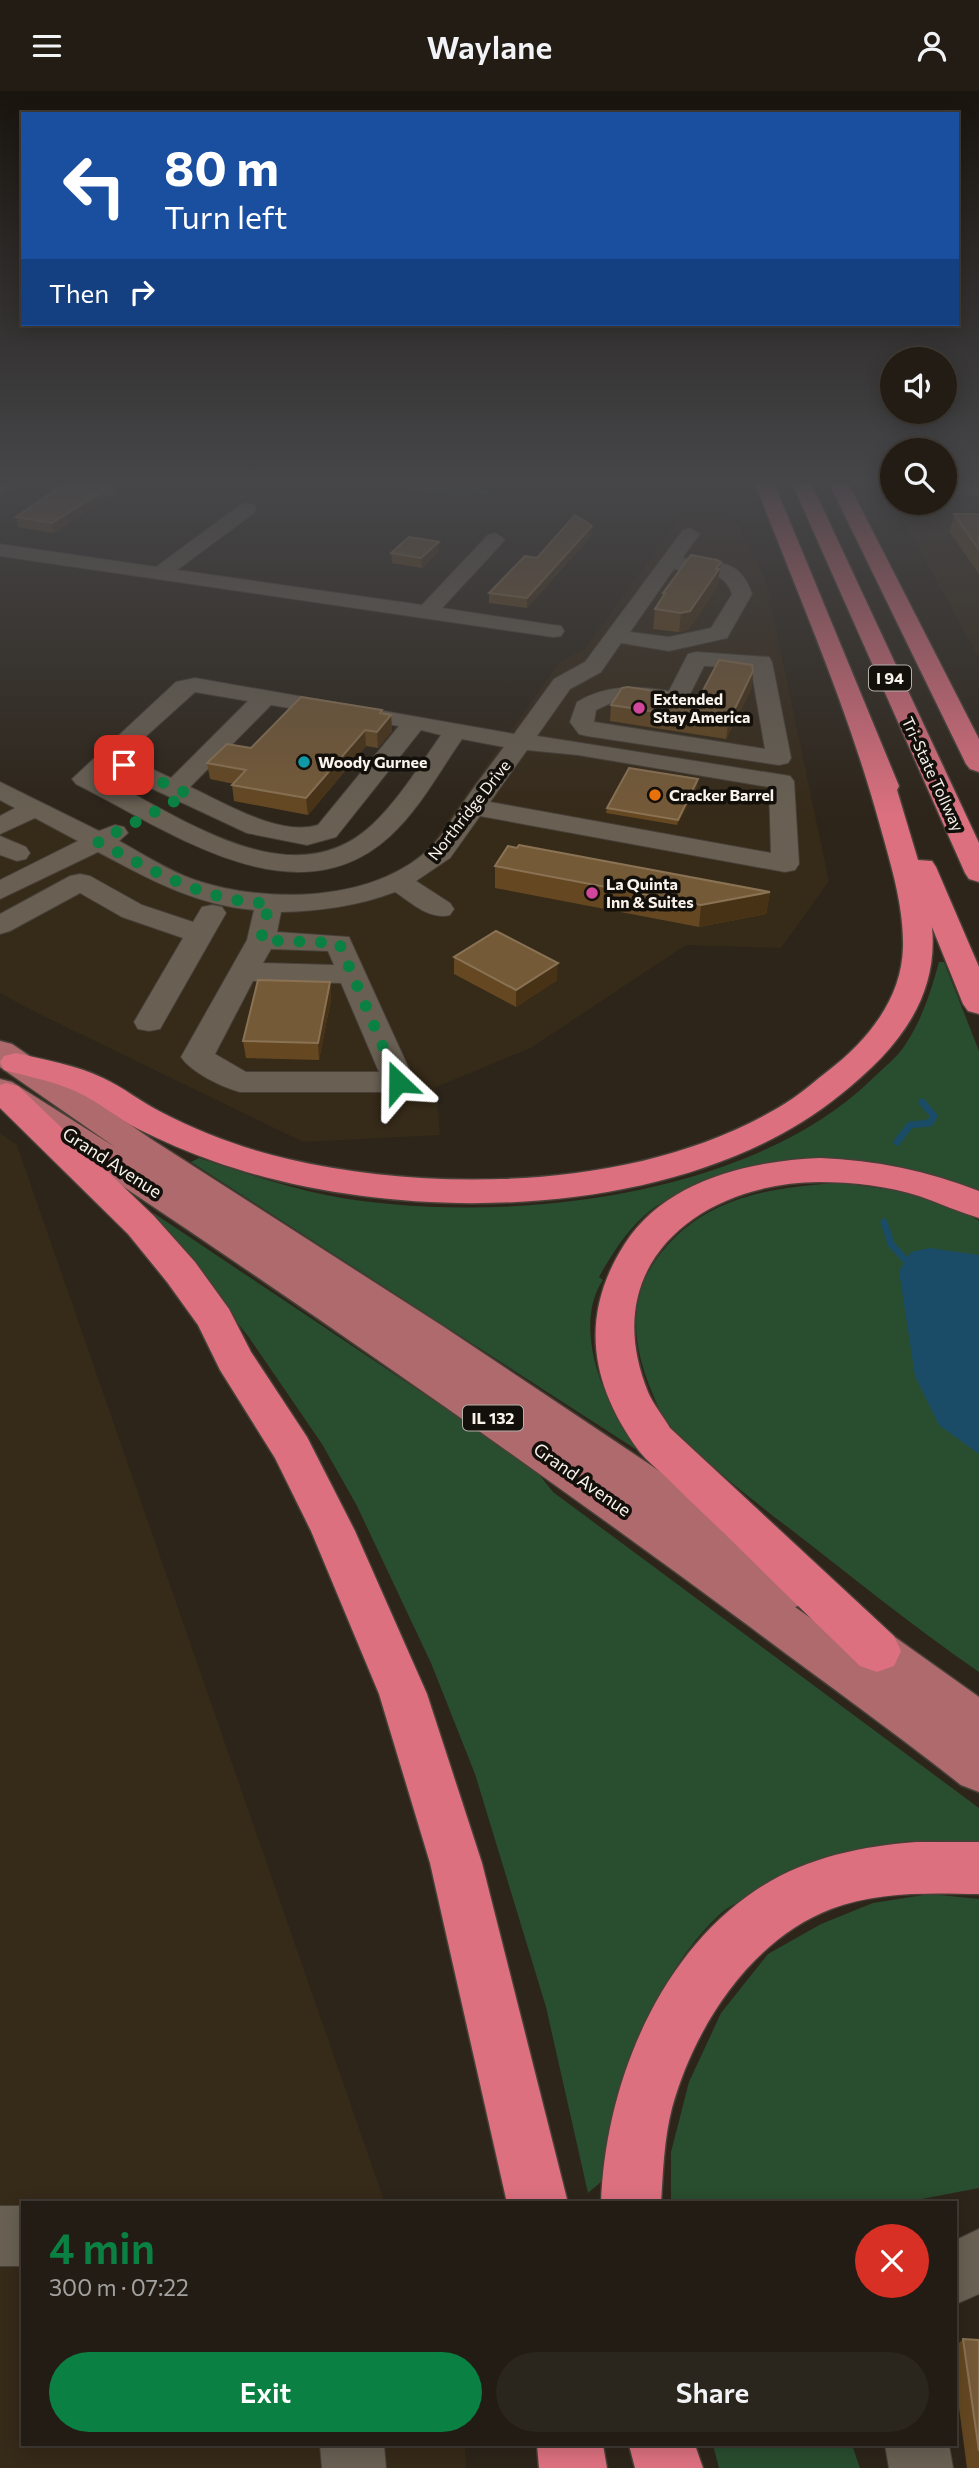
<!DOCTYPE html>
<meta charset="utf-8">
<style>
:root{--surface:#221c14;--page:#2a251d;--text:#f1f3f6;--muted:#a2a1a0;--line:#3f3a34;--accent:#0b8043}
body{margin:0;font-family:Commissioner,sans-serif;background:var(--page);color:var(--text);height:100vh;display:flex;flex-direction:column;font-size:26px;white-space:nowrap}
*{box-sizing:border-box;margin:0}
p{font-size:23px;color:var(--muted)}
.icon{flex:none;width:38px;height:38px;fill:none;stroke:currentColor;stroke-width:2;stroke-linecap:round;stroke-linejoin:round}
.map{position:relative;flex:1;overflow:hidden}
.side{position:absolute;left:21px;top:2110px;width:936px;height:245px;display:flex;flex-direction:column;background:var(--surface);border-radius:0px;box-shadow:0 4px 18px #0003,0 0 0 2px var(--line)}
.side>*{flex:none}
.top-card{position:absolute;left:21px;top:21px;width:938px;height:214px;border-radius:0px;box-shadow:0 4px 18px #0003,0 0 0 2px var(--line);background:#1a4fa0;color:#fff;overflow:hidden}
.controls{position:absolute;left:880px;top:256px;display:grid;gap:14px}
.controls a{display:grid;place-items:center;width:77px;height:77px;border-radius:50%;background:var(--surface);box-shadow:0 4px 18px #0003,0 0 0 2px var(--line);font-size:35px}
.pin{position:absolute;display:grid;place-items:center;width:60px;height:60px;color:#fff;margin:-30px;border-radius:14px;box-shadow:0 4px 10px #0006}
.me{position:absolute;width:77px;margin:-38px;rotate:337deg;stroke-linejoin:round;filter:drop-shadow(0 0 5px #0008)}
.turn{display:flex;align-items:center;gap:24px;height:147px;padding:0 28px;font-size:32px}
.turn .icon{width:91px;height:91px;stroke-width:2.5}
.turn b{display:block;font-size:49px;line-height:60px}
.then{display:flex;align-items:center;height:66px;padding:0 28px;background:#0003;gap:14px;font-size:26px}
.round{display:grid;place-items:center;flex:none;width:74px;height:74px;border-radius:37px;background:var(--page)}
.head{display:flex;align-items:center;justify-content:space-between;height:119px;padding:0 28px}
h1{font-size:42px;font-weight:600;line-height:52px;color:var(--accent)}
.cta{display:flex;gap:14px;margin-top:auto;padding:14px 28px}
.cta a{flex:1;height:80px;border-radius:42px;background:var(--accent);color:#fff;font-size:28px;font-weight:600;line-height:80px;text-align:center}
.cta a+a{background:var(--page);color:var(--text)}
header{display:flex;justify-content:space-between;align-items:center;height:91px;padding:0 28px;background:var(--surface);font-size:32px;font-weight:600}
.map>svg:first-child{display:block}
.built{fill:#362a19}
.green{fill:#294d2f}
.water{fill:#1b4c67}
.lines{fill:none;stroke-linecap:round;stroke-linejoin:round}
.stream{stroke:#1b4c67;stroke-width:7}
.minor-casing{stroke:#474038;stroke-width:2}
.major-casing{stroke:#474038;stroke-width:3}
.highway-casing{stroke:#474038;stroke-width:3}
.minor{fill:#696053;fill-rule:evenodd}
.major{fill:#ae6a6d;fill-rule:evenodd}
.highway{fill:#dc707f;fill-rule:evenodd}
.wall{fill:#654822}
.shaded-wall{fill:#483216}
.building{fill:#755a38;stroke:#8a7254;stroke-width:2}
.route{stroke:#0b8043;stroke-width:12;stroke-dasharray:0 21.6}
.hotel-dot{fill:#d1479c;stroke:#130f0a;stroke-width:2.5}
.culture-dot{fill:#0f9aa8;stroke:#130f0a;stroke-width:2.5}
.food-dot{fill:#e8710a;stroke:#130f0a;stroke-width:2.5}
.labels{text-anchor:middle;stroke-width:7;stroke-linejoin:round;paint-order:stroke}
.shield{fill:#130f0a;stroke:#b4afa8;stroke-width:2}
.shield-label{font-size:16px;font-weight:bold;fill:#f9f3ec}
.far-poi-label{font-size:16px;font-weight:bold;fill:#f9f3ec;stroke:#130f0a;text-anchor:start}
.far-street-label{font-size:16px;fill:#f9f3ec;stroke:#130f0a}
.street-label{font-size:18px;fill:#f9f3ec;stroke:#130f0a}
</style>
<header><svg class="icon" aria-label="menu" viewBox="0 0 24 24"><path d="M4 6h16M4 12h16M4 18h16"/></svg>Waylane<svg class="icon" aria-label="person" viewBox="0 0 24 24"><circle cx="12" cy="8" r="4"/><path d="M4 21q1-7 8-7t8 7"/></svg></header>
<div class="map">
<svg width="979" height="2377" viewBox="0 0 979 2377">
<rect width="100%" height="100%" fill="#2d251a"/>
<path class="built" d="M945 392H979V567L893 411H945Z
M684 421 735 428 766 491 829 790 781 857 686 854 531 957 436 996 440 1044 303 1051 33 920 0 902V690L204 794 274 808 352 800 422 766 561 569 584 559Z
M0 1042 17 1054 385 2112H23V2354H465L466 2377H0Z"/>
<path class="green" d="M360 392H463L496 402 459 405Z
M939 871H944L979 960V1101C888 1061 779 1053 689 1098 677 1104 662 1110 651 1119 629 1136 613 1161 599 1186L603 1189C578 1225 594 1285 615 1320 623 1333 633 1344 641 1356L637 1359 191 1071 199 1067C241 1081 282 1095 326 1104 490 1136 748 1110 872 988 883 977 897 967 905 954 922 929 931 900 939 871Z
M837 1092C885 1097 938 1104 979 1130V1581C912 1535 849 1483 785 1434 756 1412 729 1390 703 1367 691 1357 677 1346 668 1334 662 1327 658 1315 654 1306 634 1260 626 1213 655 1170 700 1107 765 1097 837 1092Z
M149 1121 155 1123 533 1376 553 1401 979 1717V1754C899 1740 814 1762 747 1806 738 1811 728 1816 720 1823 677 1863 647 1922 627 1976 614 2010 610 2054 602 2090L588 2102 546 1916 475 1683 431 1572 357 1415 322 1353 248 1245Z
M930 1803 979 1808V2097L901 2112H671V2061L689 1991 721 1922 768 1863 821 1833 873 1812Z
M713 2354H852L860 2377H719Z"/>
<path class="water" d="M930 1157 979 1164V1363L939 1334 915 1285 899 1180 911 1161Z"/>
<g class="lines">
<path class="stream" d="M897 1051 910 1034 930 1032 934 1025 922 1011
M884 1131 891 1153 911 1175"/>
<g class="minor-casing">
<path id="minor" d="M0 392H18L0 404Z
M945 392 979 393V405L945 402Z
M247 412 254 414 256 418 254 422 177 479 422 514 488 444 495 442 505 448 502 452 442 517 553 534 561 535 564 540 561 545 553 546 0 465V453L156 476 240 414Z
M690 437 700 443 682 467C716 472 740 466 752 503L727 547 669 560 621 552 601 581 570 598 537 645 790 685 794 690 799 773 795 779 785 781 480 725 450 767 416 790 450 812 454 818 450 824C429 829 412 812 395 801 358 815 320 820 281 821L277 841 349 846 415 991 410 998 399 1001H240C222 996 192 982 181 966L247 849 254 819C195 814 149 788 98 761L0 808V789L78 750 35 727 0 743V725L15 717 0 709V691L99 740 115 734 124 736 128 742 119 750C143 763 169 780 195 789 266 813 376 812 432 755 444 743 453 726 463 712 476 693 490 675 504 656L462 648C439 681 419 719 389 746 294 832 167 738 76 693L72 688 176 591 195 587 514 643 554 588 585 571 683 439ZM674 478C698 482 724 477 732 503L711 537 669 546 630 541ZM195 601 248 610 171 687 124 665ZM271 614 399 635 318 734C280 746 225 712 190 696ZM421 639 441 644C420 674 400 707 373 733 292 810 181 725 101 686L110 678 247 742 307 754 336 746ZM527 659 578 664 769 696 771 762 490 711ZM271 858 328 860 334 874 263 872ZM253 890 341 892 379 981H246L215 963Z
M696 561 769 566 772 571 791 667 788 672 779 674 587 645 579 643 570 631 577 611C607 593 636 595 669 600L688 563ZM704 575 751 577 765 658 594 631 596 619 613 611 629 609 677 615 685 613Z
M0 745 26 756 30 762 26 768 17 770 0 764Z
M80 783 90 785 142 814 193 831 202 816 212 814 222 816 226 822 160 938 149 940 138 938 134 931 183 847 122 826 80 802 10 840 0 843V823L70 785Z
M0 2115H23V2175H0Z
M979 2138V2203L956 2213V2149Z
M320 2354H384L386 2377H322Z
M885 2354H949L953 2377H889Z"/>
</g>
<g class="major-casing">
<path id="major" d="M0 950 12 953 151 1048 441 1234 652 1375 807 1484 814 1498 807 1512 795 1516 829 1540 834 1527 851 1521 868 1527 979 1606V1701L961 1694C893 1640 822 1590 753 1538 507 1356 256 1182 0 1014V988L12 991 115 1056 0 976Z"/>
</g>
<g class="highway-casing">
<path id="highway" d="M755 392H774L899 695 897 699 918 769 932 770 936 776 979 876V923L968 920 963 913 932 836C939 910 894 961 840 1004 682 1132 397 1136 213 1070 188 1061 162 1050 138 1038 117 1027 99 1011 77 1001 54 990 29 986 4 979L0 971 4 965 16 962C45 969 76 974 103 987 123 996 141 1011 161 1021 201 1042 245 1058 288 1068 443 1104 655 1098 792 1008 804 1000 816 989 828 980 867 950 902 908 903 856 904 814 890 771 879 731 847 615 798 504 755 392Z
M792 392H811L979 752V791L969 788 965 782Z
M829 392H848L979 648V681L970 678 966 673Z
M6 992 18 995 154 1125 195 1171 229 1218 251 1261 307 1346 355 1440 427 1603 482 1772 568 2112H507L430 1772 379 1603 311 1440 275 1367 220 1279 198 1234 167 1191 128 1143 0 1017V994Z
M820 1067C875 1069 928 1080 979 1100V1127C959 1121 939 1112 919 1105 887 1095 853 1091 819 1091 700 1092 596 1173 648 1301 653 1313 663 1325 670 1337L894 1545 901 1560 894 1575 877 1581 860 1575C816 1532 771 1489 727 1445 707 1426 686 1406 666 1386 657 1378 647 1370 639 1360 590 1293 579 1225 624 1154 665 1089 749 1070 820 1067Z
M917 1751H979V1803C931 1802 877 1800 831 1818 750 1849 694 1937 672 2017 664 2048 663 2080 661 2112H601C605 1997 656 1866 756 1799 804 1767 861 1755 917 1751Z
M537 2354H603L607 2377H539Z
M629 2354H695L703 2377H635Z"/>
</g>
<use href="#minor" class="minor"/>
<use href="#major" class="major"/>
<use href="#highway" class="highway"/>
</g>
<path class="wall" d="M65 392H111L110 393H114L116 402 54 442 18 436 16 426Z
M954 423H979V483L950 441Z
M592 435V444L527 517 489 512V502L537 467Z
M439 460 422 477 392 472 391 462Z
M721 471 717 497 688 539 679 541 653 538 655 518 662 507 663 502Z
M752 596 726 648 610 630 611 614 699 607Z
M383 623 391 624 392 640 378 657 366 655 308 724 234 710 232 694 234 693 210 688 207 672 251 657Z
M698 694 677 734 606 722 607 717Z
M495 775 770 801 766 823 699 836 495 797Z
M454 866 557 889 516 916 454 883Z
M330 891 331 908 319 969 246 967 243 950Z
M963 2248 979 2249V2377H967L956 2294V2255Z"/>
<path class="shaded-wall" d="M114 393 116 402 54 442 52 432Z
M592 435V444L527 517V507Z
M439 451V460L422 477 421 467Z
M721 471 717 497 688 539 679 541 681 522Z
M753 580 752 596 726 648 728 632Z
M382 619 383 633 391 624 392 640 378 657 377 641 380 622Z
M365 639 366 655 308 724 306 707Z
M698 688V694L677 734 678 729Z
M770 801 766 823 699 836 701 814Z
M558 872 557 889 516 916V899Z
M330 891 331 908 319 969 318 952Z"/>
<path class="building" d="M65 392 114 393 52 432 16 426Z
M954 423H979V459Z
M575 424 592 435 527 507 489 502 525 465 537 467Z
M409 446 439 451 421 467 391 462Z
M691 464 717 469 721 471 716 478H719L690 520 681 522 655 518 665 502H663Z
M719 569 752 574 753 580 728 632 611 614 622 597 628 596 699 607Z
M301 606 382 619 380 622 391 624 377 641 365 639 306 707 232 694 246 679 207 672 227 653 251 657Z
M629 677 698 688 678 729 607 717Z
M519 754 770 801 701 814 495 775 508 755 517 757Z
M496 840 558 872 516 899 454 866Z
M258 889 330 891 318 952 243 950Z
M963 2248 979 2249V2360Z"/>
<linearGradient id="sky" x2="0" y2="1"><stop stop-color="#19140e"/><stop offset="0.54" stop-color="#464649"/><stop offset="1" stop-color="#464649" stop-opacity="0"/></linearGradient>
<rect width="979" height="725" fill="url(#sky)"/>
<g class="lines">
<path class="route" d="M124 674 188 703 98 751C153 779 206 812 269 812L261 849 339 852 398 991"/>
</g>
<g class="hotel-dot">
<circle cx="639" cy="617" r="7"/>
<circle cx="592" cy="802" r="7"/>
</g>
<circle class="culture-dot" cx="304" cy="671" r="7"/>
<circle class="food-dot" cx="655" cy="704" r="7"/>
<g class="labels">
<g class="shield">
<rect x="869" y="574.5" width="42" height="25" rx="5"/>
<rect x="463" y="1314.5" width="60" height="25" rx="5"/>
</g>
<g class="shield-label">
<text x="890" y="593">I 94</text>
<text x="493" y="1333">IL 132</text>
</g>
<g class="far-poi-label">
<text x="653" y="614">Extended<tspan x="653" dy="18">Stay America</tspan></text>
<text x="318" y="677">Woody Gurnee</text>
<text x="669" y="710">Cracker Barrel</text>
<text x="606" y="799">La Quinta<tspan x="606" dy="18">Inn &amp; Suites</tspan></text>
</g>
<g class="far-street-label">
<text transform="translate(933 683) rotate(65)" y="6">Tri-State Tollway</text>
<text transform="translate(469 719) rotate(-52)" y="6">Northridge Drive</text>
</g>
<g class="street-label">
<text transform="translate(112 1072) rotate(33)" y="6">Grand Avenue</text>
<text transform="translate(582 1389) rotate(35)" y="6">Grand Avenue</text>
</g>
</g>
</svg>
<div class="controls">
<a><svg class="icon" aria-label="sound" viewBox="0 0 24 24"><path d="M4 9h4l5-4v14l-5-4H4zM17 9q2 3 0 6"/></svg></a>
<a><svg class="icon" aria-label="search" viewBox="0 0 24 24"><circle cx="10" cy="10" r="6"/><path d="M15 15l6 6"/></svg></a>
</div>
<div class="pin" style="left:124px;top:674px;background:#d93025"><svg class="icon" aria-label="arrive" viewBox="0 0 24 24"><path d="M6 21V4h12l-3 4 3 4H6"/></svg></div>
<svg class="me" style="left:398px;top:991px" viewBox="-20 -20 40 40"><path d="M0-17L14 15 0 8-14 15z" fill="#0b8043" stroke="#fff" stroke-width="4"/></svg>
<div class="top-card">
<div class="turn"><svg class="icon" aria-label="left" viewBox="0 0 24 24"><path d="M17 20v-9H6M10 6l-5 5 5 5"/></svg><div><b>80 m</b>Turn left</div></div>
<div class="then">Then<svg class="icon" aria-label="right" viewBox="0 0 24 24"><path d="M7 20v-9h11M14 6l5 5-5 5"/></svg></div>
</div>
<section class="side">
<div class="head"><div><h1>4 min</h1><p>300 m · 07:22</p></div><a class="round" style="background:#d93025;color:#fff"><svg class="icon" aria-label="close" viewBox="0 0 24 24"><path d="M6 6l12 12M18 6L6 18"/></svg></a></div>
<div class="cta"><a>Exit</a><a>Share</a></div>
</section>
</div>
